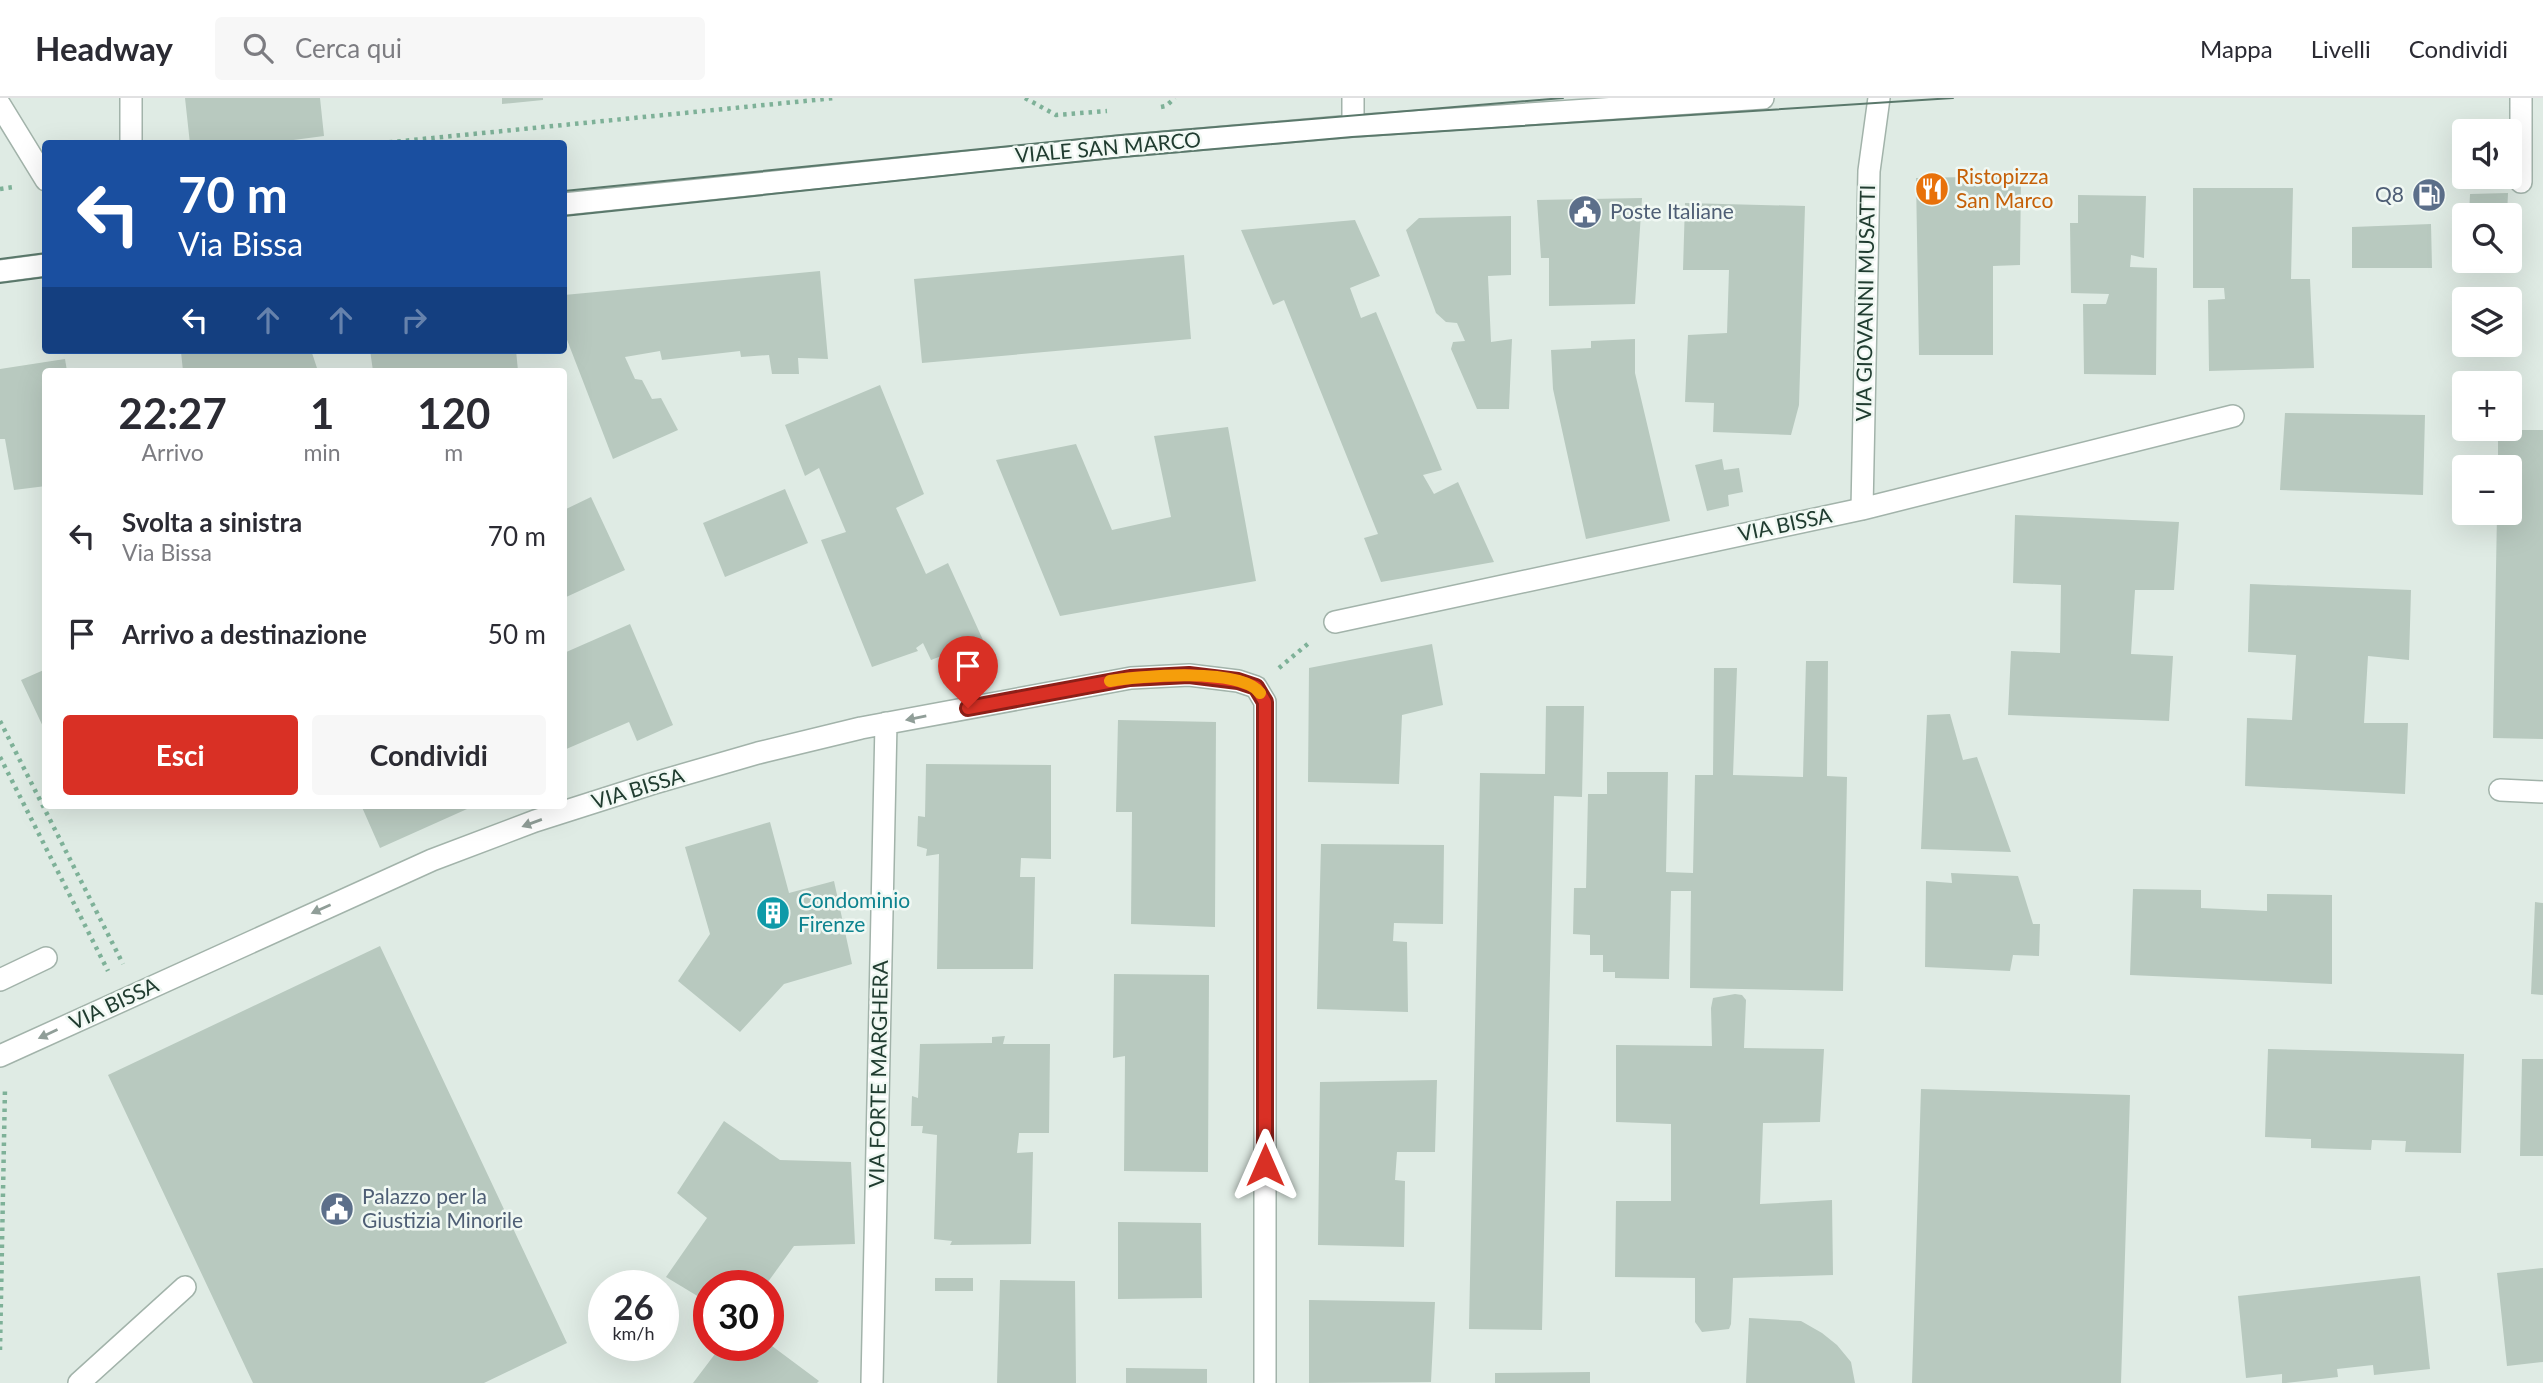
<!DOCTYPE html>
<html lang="it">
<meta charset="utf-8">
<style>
:root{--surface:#fff;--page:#f7f7f7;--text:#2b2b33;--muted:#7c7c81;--line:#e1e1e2;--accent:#d93025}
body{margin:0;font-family:Lato,sans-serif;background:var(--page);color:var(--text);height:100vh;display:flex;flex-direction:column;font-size:26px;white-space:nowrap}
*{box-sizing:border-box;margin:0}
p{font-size:23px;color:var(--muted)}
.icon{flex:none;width:38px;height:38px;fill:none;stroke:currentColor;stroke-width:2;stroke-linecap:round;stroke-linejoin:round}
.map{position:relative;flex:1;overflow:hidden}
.panel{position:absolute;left:42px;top:270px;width:525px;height:441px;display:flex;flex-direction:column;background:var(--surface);border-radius:7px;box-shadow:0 7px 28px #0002}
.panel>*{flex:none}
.banner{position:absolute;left:42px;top:42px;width:525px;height:214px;border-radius:7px;box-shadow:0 7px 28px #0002;background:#1a4fa0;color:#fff;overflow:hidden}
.fabs{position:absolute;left:2452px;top:21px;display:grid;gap:14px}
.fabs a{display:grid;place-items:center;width:70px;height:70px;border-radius:7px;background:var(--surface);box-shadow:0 7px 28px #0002;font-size:35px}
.speed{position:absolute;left:588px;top:1172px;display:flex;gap:14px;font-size:35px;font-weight:700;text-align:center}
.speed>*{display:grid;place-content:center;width:91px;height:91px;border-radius:50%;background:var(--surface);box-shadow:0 7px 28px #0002;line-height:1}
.speed small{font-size:18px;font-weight:400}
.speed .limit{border:10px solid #d22;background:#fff;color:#111}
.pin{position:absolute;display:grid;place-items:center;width:60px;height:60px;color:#fff;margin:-72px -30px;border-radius:50% 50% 50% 0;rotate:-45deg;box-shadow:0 0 7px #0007}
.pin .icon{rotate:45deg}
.me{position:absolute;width:77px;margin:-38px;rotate:0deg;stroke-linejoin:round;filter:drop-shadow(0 0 5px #0008)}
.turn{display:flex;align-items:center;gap:24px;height:147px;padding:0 21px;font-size:32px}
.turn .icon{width:91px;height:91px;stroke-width:2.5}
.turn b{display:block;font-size:49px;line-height:60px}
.lanes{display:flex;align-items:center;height:66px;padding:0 21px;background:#0003;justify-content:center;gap:35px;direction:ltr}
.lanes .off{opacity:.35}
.eta{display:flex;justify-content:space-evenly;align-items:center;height:119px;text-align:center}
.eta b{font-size:42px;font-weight:700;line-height:49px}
.primary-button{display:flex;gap:14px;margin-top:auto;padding:14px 21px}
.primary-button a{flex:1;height:80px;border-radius:7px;background:var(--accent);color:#fff;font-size:28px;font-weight:700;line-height:80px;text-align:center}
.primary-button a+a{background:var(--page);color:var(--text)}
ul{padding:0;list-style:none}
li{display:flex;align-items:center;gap:21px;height:98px;padding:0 21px}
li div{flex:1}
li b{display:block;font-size:26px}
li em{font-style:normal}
header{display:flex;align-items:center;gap:42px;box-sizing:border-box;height:98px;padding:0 35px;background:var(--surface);border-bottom:2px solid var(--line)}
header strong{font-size:33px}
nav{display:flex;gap:38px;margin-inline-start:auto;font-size:24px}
.search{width:490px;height:63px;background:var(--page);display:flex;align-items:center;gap:18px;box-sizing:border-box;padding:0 24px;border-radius:7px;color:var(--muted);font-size:26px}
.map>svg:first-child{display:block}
.building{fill:#b8c9bf}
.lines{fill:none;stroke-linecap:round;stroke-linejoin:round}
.minor-casing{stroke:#a2b3aa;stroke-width:24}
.path{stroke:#7eb198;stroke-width:4.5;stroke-dasharray:3.5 5;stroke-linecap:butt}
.minor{stroke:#fff;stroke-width:21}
.tram{stroke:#5a786b;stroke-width:2}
.oneway{fill:#909e98}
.route-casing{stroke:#8d1f18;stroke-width:18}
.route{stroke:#d93025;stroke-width:12}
.slow{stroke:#f59e0b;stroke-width:12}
.labels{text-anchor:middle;stroke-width:5;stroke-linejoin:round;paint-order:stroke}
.street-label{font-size:21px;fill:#203c30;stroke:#f0f8f3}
.food-label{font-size:21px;fill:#c56008;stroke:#f0f8f3;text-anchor:start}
.service-label{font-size:21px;fill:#4e5e75;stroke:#f0f8f3;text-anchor:start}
.culture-label{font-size:21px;fill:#0d838f;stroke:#f0f8f3;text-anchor:start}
</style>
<header>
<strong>Headway</strong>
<div class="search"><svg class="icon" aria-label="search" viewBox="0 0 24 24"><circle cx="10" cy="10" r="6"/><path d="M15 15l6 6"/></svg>Cerca qui</div>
<nav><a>Mappa</a><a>Livelli</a><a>Condividi</a></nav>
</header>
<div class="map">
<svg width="2543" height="1285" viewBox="0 0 2543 1285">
<rect width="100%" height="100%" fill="#dfebe4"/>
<path class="building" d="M185 0H320L324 38 263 46H190Z
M502 0H543V2L502 6Z
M2021 78 2020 167 1993 168V257H1919L1916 80Z
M2193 90H2293L2291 181H2310L2314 270 2209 273 2208 202 2225 201 2224 190H2193Z
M2508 95 2507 117H2469L2470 96Z
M2078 97 2146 98 2144 160 2131 157 2130 169 2157 170 2156 277 2084 276 2083 206H2106L2109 196 2071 195 2070 125H2078Z
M1642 100 1635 206 1549 208V160H1541L1537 102Z
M1685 105 1805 108 1799 307 1791 337 1713 334 1714 305 1685 304 1688 237 1727 235 1729 172H1683Z
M1511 118V177L1488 178 1491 244 1512 241 1509 311H1477L1451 251 1453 244 1465 243 1457 225 1446 224 1436 215 1406 132 1419 120Z
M1355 122 1380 178 1350 190 1361 220 1376 214 1442 372 1423 377 1434 396 1458 384 1494 464 1381 484 1364 440 1378 436 1284 202 1273 207 1241 132Z
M2431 126 2432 170H2352V129Z
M1184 157 1191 241 922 265 914 181Z
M820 173 828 261 798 260 799 276H772L769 257 741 259 740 253 662 262 660 253 625 259 635 281 642 282 652 301 661 300 678 332 613 361 564 234V197Z
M1635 241V275L1670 423 1586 441 1553 291 1551 252 1591 250V243Z
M193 252H311L318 273H183L181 254Z
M370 252H516L518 273H373Z
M65 261 67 273H46V388L14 392 5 341H0V271Z
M880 287 924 396 896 410 926 476 948 465 983 542 931 562 923 545 916 550 918 553 872 569 821 442 846 434 819 370 805 378 785 327Z
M2285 315 2425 317 2423 397 2280 392Z
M1228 329 1256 483 1060 518 996 362 1076 346 1112 432 1171 419 1154 338Z
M2498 332H2543V641L2493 640 2497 415H2510V369H2498Z
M1722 361 1724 372 1739 370 1743 394 1728 397 1729 408 1707 413 1695 367Z
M785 391 808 445 725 479 703 425Z
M591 399 625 472 564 500V412Z
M2015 417 2179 424 2174 492H2135L2131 556 2173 558 2169 623 2008 617 2011 553 2060 555 2061 487 2013 485Z
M2250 486 2411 492 2409 562 2368 558 2364 625H2408L2405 696 2245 688 2247 620 2292 622 2296 557 2248 554Z
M630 526 673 627 637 643 629 624 564 652V555Z
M1432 546 1443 607 1402 617 1399 686 1308 684 1309 570Z
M1806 563H1828L1827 678 1847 679 1843 893 1690 890 1691 793H1671L1669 881 1615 880V874H1603V857H1590V837L1573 836 1574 790H1586L1588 696H1607V674H1668L1666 774 1693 775 1695 677H1713L1714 570H1737L1733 677 1803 679Z
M46 571V635L21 582Z
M1546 608H1584L1582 699 1554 698 1542 1232 1469 1231 1480 675 1545 676Z
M1950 616 1963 662 1977 659 2011 754 1921 751 1927 617Z
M1118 622 1216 624 1215 829 1131 826 1132 714H1116Z
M926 666 1051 667V761L1021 760 1020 779H1035L1033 871H937L939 756 926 758 927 751 917 748 918 718 925 719Z
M361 707H476L380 750Z
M770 724 789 795 834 783 852 866 784 886 740 934 678 883 710 836 685 749Z
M1321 746 1444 747 1443 826 1394 825 1393 843 1407 844 1408 914 1317 911Z
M1951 775 2018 778 2033 826H2040L2039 858 2013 857 2010 873 1925 869 1926 783 1952 785Z
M2133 791 2201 792V810L2267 813V796L2332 797V886L2130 877Z
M2535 804 2543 805V897L2531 896Z
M380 848 567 1245 484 1285H253L108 977Z
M1114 876 1209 877 1208 1074 1124 1073 1125 958 1113 960Z
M1735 896 1742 897 1746 902 1744 950 1824 951 1820 1024 1763 1025 1760 1106 1832 1102 1833 1177 1733 1180 1731 1226 1729 1231 1702 1234 1695 1224V1180L1615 1179 1616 1103H1671V1026L1616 1024V947L1712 948 1711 910 1713 900Z
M1005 938 1003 946H1050L1049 1035H1019L1017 1055 1033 1054 1031 1146 950 1147 952 1143 934 1141 937 1037 922 1035 923 1028H911L912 998 918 1000 920 946 992 945V939Z
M2268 951 2464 956 2461 1055 2405 1054 2406 1043 2372 1042 2371 1052 2311 1050V1041L2265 1039Z
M2522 961H2543V1058H2520Z
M1437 982 1435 1054H1397L1395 1082 1405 1083 1404 1149 1318 1147 1320 984Z
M1921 991 2130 997 2121 1285H1912Z
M724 1023 780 1062 851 1064 855 1146 794 1148 765 1188H709V1205L666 1179 707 1120 677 1095Z
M1118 1124 1201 1125 1202 1200 1118 1201Z
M2543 1170V1264L2507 1268 2497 1175Z
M2420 1178 2430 1271 2374 1277 2373 1267 2337 1271 2338 1279 2286 1285H2282V1276L2246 1280 2238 1198Z
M935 1180H973V1193H935Z
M1000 1182 1075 1183 1076 1285H997Z
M1309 1202 1435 1204 1431 1284 1309 1285Z
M1749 1220 1801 1223 1822 1235 1837 1247 1851 1264 1855 1285H1746Z
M768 1245 819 1283 817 1285H693L721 1248H768Z
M1126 1270 1207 1271V1285H1126Z
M1590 1274V1285H1495V1275Z"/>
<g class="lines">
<g class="minor-casing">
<path id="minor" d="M0 7 46 82
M1353 28V0
M131 46V0
M2521 84V0
M564 106 1122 48 1353 28 1763 0
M0 173 46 167
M1862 411 1869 73 1879 0
M1335 524 1862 411 2233 318
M2500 692 2543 694
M0 882 46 860
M0 958 432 762 535 723 651 686 758 655 861 630 1131 580 1189 577 1238 583 1256 589 1265 604V1285
M79 1285 185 1189
M872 1285 886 625"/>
</g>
<path class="path" d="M1025 0 1056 17 1107 13
M1161 9 1166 8 1175 0
M372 46 835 0
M0 91 14 89
M1279 570 1310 544
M0 623 123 866
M0 659 108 873
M0 1252 5 990"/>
<use href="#minor" class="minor"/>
<path class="tram" d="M564 93 1121 37 1563 0
M564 118 1123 59 1352 39 1953 0
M0 161 46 155
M0 185 46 179"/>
</g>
<defs><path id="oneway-solid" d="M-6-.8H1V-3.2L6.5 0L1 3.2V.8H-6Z" transform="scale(1.75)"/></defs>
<g class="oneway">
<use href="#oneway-solid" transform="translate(916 620) rotate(169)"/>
<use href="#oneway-solid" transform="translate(532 725) rotate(160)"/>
<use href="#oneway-solid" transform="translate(321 811) rotate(156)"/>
<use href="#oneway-solid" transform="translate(48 936) rotate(155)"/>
</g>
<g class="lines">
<g class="route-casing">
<path id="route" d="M968 610 1130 580 1189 577 1238 583 1256 589 1265 604V1067"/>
</g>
<use href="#route" class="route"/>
<path class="slow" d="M1110 583C1139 578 1242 569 1260 595"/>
</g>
<defs>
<g id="restaurant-disc" transform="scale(1.75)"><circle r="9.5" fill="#e8710a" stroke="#f0f8f3"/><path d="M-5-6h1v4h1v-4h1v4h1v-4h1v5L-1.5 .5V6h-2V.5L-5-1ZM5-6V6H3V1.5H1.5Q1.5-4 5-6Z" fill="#fff"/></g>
<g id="fuel-disc" transform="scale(1.75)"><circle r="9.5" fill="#5c6f8a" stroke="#f0f8f3"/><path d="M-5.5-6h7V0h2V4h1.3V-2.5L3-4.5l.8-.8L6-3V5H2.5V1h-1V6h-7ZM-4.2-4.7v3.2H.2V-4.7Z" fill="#fff"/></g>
<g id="civic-disc" transform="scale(1.75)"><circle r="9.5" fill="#5c6f8a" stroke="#f0f8f3"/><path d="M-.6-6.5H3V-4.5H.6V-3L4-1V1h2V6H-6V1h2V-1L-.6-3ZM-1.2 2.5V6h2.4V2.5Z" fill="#fff"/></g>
<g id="building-disc" transform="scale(1.75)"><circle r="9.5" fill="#0f9aa8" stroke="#f0f8f3"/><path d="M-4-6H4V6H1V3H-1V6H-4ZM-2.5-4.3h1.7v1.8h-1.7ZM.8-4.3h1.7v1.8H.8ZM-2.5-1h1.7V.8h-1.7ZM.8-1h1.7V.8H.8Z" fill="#fff"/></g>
</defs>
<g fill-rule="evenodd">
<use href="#restaurant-disc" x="1932" y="91"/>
<use href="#fuel-disc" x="2429" y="97"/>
<use href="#civic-disc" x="1585" y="114"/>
<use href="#building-disc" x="773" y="815"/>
<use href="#civic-disc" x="337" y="1111"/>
</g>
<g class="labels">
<g class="street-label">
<text transform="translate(1108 50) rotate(-5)" y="7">VIALE SAN MARCO</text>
<text transform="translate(1866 205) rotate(-89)" y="7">VIA GIOVANNI MUSATTI</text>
<text transform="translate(1785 427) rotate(-12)" y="7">VIA BISSA</text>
<text transform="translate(638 691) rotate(-17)" y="7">VIA BISSA</text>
<text transform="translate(114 906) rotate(-25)" y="7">VIA BISSA</text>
<text transform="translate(879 976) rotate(-89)" y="7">VIA FORTE MARGHERA</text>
</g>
<g class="food-label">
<text x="1956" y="86">Ristopizza<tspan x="1956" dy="24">San Marco</tspan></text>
</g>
<g class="service-label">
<text x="2404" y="104" text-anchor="end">Q8</text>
<text x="1610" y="121">Poste Italiane</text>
<text x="362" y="1106">Palazzo per la<tspan x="362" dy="24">Giustizia Minorile</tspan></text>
</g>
<g class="culture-label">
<text x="798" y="810">Condominio<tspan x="798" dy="24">Firenze</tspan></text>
</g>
</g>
</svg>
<div class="fabs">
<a><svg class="icon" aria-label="sound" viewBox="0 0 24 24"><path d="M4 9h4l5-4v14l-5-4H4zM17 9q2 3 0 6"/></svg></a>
<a><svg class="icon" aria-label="search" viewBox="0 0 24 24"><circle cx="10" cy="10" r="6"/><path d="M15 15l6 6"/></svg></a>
<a><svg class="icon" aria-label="layers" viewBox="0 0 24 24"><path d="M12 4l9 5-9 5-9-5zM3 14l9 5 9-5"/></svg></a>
<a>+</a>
<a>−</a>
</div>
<div class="speed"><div>26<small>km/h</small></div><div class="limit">30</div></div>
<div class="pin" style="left:968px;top:610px;background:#d93025"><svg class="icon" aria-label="arrive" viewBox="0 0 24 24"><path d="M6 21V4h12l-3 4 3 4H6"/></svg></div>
<svg class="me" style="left:1265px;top:1067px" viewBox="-20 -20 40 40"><path d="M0-17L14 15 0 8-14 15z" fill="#d93025" stroke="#fff" stroke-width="4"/></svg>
<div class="banner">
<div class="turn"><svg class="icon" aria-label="left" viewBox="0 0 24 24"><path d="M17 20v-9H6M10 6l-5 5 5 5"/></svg><div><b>70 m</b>Via Bissa</div></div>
<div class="lanes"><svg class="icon" aria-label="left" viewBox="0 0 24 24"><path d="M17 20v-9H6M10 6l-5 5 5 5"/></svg><svg class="icon off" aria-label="ahead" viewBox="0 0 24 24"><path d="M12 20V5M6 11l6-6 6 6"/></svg><svg class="icon off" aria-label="ahead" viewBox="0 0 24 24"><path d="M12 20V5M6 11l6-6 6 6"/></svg><svg class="icon off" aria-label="right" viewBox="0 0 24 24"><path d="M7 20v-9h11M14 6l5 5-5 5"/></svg></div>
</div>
<section class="panel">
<div class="eta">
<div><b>22:27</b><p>Arrivo</p></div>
<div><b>1</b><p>min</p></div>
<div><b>120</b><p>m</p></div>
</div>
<ul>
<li><svg class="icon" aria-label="left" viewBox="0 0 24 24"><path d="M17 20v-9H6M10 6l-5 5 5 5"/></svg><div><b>Svolta a sinistra</b><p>Via Bissa</p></div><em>70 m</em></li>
<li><svg class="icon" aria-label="arrive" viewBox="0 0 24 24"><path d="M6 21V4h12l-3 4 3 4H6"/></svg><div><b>Arrivo a destinazione</b></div><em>50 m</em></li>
</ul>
<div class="primary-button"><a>Esci</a><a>Condividi</a></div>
</section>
</div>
